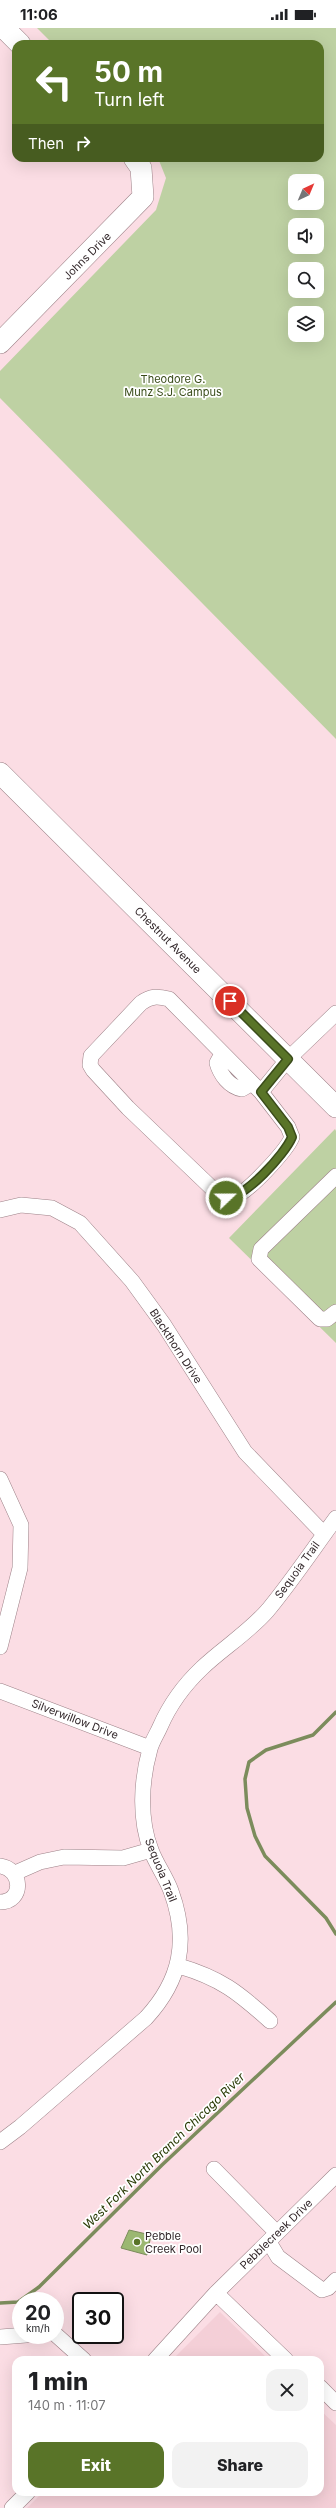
<!DOCTYPE html>
<meta charset="utf-8">
<style>
:root{--surface:#fff;--page:#f2f2f2;--text:#202124;--muted:#757577;--accent:#597428}
body{margin:0;font-family:Inter,sans-serif;background:var(--page);color:var(--text);height:100vh;display:flex;flex-direction:column;font-size:15px;white-space:nowrap}
*{box-sizing:border-box;margin:0}
p{font-size:13px;color:var(--muted)}
.icon{flex:none;width:22px;height:22px;fill:none;stroke:currentColor;stroke-width:2;stroke-linecap:round;stroke-linejoin:round}
.map{position:relative;flex:1;overflow:hidden}
.drawer{position:absolute;left:12px;top:2328px;width:312px;height:140px;display:flex;flex-direction:column;background:var(--surface);border-radius:12px;box-shadow:0 4px 16px #0002}
.drawer>*{flex:none}
.top-card{position:absolute;left:12px;top:12px;width:312px;height:122px;border-radius:12px;box-shadow:0 4px 16px #0002;background:#597428;color:#fff;overflow:hidden}
.needle{width:26px;rotate:44deg}
.buttons{position:absolute;left:288px;top:146px;display:grid;gap:8px}
.buttons a{display:grid;place-items:center;width:36px;height:36px;border-radius:8px;background:var(--surface);box-shadow:0 4px 16px #0002;font-size:20px}
.speed{position:absolute;left:12px;top:2264px;display:flex;gap:8px;font-size:20px;font-weight:700;text-align:center}
.speed>*{display:grid;place-content:center;width:52px;height:52px;border-radius:50%;background:var(--surface);box-shadow:0 4px 16px #0002;line-height:1}
.speed small{font-size:10px;font-weight:400}
.speed .limit{border:2px solid #111;border-radius:6px;background:#fff;color:#111}
.pin{position:absolute;display:grid;place-items:center;width:34px;height:34px;color:#fff;margin:-17px;border:2px solid #fff;border-radius:50%;box-shadow:0 1px 4px #0007}
.me{position:absolute;width:44px;margin:-22px;rotate:68deg;stroke-linejoin:round;filter:drop-shadow(0 0 3px #0008)}
.turn{display:flex;align-items:center;gap:14px;height:84px;padding:0 16px;font-size:18px}
.turn .icon{width:52px;height:52px;stroke-width:2.5}
.turn b{display:block;font-size:28px;line-height:34px}
.then{display:flex;align-items:center;height:38px;padding:0 16px;background:#0003;gap:8px;font-size:15px}
.round{display:grid;place-items:center;flex:none;width:42px;height:42px;border-radius:12px;background:var(--page)}
.summary{display:flex;align-items:center;justify-content:space-between;height:68px;padding:0 16px}
h1{font-size:24px;font-weight:800;line-height:30px}
.primary-button{display:flex;gap:8px;margin-top:auto;padding:8px 16px}
.primary-button a{flex:1;height:46px;border-radius:12px;background:var(--accent);color:#fff;font-size:16px;font-weight:800;line-height:46px;text-align:center}
.primary-button a+a{background:var(--page);color:var(--text)}
.status{display:flex;justify-content:space-between;align-items:center;height:28px;padding:0 20px;background:var(--surface);direction:ltr}
.status svg{height:11px;fill:currentColor}
.map>svg:first-child{display:block}
.built{fill:#f4cfd7}
.green{fill:#bed1a3;fill-rule:evenodd}
.water{fill:#9bb771;stroke:#7c8c5c}
.lines{fill:none;stroke-linecap:round;stroke-linejoin:round}
.stream{stroke:#7c8c5c;stroke-width:3.5}
.street-casing{stroke:#9d8288;stroke-width:16}
.secondary-casing{stroke:#9d8288;stroke-width:22}
.street{stroke:#fff;stroke-width:15}
.secondary{stroke:#fff;stroke-width:21}
.route-casing{stroke:#3a4b1a;stroke-width:10}
.route{stroke:#597428;stroke-width:7}
.poi-dot{fill:#597428;stroke:#fff;stroke-width:1.5}
.labels{text-anchor:middle;stroke-width:3.5;stroke-linejoin:round;paint-order:stroke}
.street-label{font-size:11px;fill:#32272a;stroke:#fff}
.park-label{font-size:11px;fill:#394c19;stroke:#fff}
.poi-label{font-size:11px;fill:#32272a;stroke:#fff;text-anchor:start}
.water-label{font-size:12px;font-style:italic;fill:#293a05;stroke:#fff}
</style>
<div class="status"><b>11:06</b><svg viewBox="0 0 49 12"><path d="M0 12V9h3v3zM5 12V6h3v6zM10 12V3h3v9zM15 12V0h3v12zM26 1h20v11H26zM47 4h2v5h-2z"/></svg></div>
<div class="map">
<svg width="336" height="2480" viewBox="0 0 336 2480">
<rect width="100%" height="100%" fill="#fbdde4"/>
<path class="built" d="M220 2284 269 2332H172Z
M320 2382 336 2397V2480H27L43 2464H320Z"/>
<path class="green" d="M37 0H336V711L0 370V343L156 182 166 150 158 130H320V16H53ZM295 153H317V175H295ZM295 197H317V219H295ZM295 241H317V263H295ZM295 285H317V307H295Z
M335 1101 336 1103V1315L229 1210Z"/>
<path class="water" d="M129 2202 151 2207 147 2227 121 2220Z"/>
<g class="lines">
<path class="stream" d="M336 1684 313 1707 266 1722 249 1734 245 1751 247 1780 255 1808 265 1828 326 1890 336 1906
M0 2275 18 2274 39 2259 162 2137 336 1974"/>
<g class="street-casing">
<path id="street" d="M222 1026 217 1035C220 1046 229 1059 242 1061L252 1055
M261 1064 288 1099 292 1109C287 1122 247 1166 233 1169 228 1170 223 1168 218 1166L128 1080 93 1042 90 1037 91 1028 141 975C151 968 157 968 169 971L261 1064 288 1031 336 985
M336 1148 261 1221 259 1231 320 1291H327L336 1284
M0 1182 21 1177 52 1180 80 1195 132 1253 164 1297 245 1424 324 1506
M0 1451 21 1497 20 1540 0 1619
M0 1663 150 1720
M0 1838C23 1841 24 1874 0 1874
M15 1845 40 1834 64 1829 123 1830 151 1822
M179 1938C220 1950 238 1964 270 1993
M0 2114 20 2099 146 1990C181 1952 189 1912 171 1863 166 1849 156 1836 151 1822 139 1791 141 1753 150 1721 152 1713 157 1706 160 1699 170 1676 184 1657 202 1640 223 1620 248 1605 268 1582 292 1553 314 1520 336 1490
M214 2141 277 2205
M269 2214 278 2229 322 2262 328 2260 336 2252
M216 2265 286 2332
M55 2306 84 2332
M0 2309 26 2307
M155 2332 216 2265 336 2147
M320 2359 336 2375
M12 2480 28 2464"/>
</g>
<g class="secondary-casing">
<path id="secondary" d="M4 0 20 16
M0 315 143 169 141 140 134 130
M0 745 336 1079"/>
</g>
<use href="#street" class="street"/>
<use href="#secondary" class="secondary"/>
</g>
<g class="lines">
<g class="route-casing">
<path id="route" d="M226 1170C245 1170 285 1126 292 1109L288 1099 261 1064 288 1031 230 973"/>
</g>
<use href="#route" class="route"/>
</g>
<circle class="poi-dot" cx="137" cy="2214" r="4"/>
<g class="labels">
<g class="street-label">
<text transform="translate(87 228) rotate(-45)" y="4">Johns Drive</text>
<text transform="translate(168 912) rotate(45)" y="4">Chestnut Avenue</text>
<text transform="translate(176 1318) rotate(57)" y="4">Blackthorn Drive</text>
<text transform="translate(297 1542) rotate(-54)" y="4">Sequoia Trail</text>
<text transform="translate(75 1691) rotate(21)" y="4">Silverwillow Drive</text>
<text transform="translate(161 1842) rotate(68)" y="4">Sequoia Trail</text>
<text transform="translate(276 2206) rotate(-44)" y="4">Pebblecreek Drive</text>
</g>
<g class="park-label">
<text x="173" y="355">Theodore G.<tspan x="173" dy="13">Munz S.J. Campus</tspan></text>
</g>
<g class="poi-label">
<text x="145" y="2212">Pebble<tspan x="145" dy="13">Creek Pool</tspan></text>
</g>
<g class="water-label">
<text transform="translate(164 2123) rotate(-44)" y="4">West Fork North Branch Chicago River</text>
</g>
</g>
</svg>
<div class="buttons">
<a><svg class="needle" viewBox="-14 -14 28 28"><path d="M0-13l5 13h-10z" fill="#e53935"/><path d="M0 13l5-13h-10z" fill="#757577"/></svg></a>
<a><svg class="icon" aria-label="sound" viewBox="0 0 24 24"><path d="M4 9h4l5-4v14l-5-4H4zM17 9q2 3 0 6"/></svg></a>
<a><svg class="icon" aria-label="search" viewBox="0 0 24 24"><circle cx="10" cy="10" r="6"/><path d="M15 15l6 6"/></svg></a>
<a><svg class="icon" aria-label="layers" viewBox="0 0 24 24"><path d="M12 4l9 5-9 5-9-5zM3 14l9 5 9-5"/></svg></a>
</div>
<div class="speed"><div>20<small>km/h</small></div><div class="limit">30</div></div>
<div class="pin" style="left:230px;top:973px;background:#d93025"><svg class="icon" aria-label="arrive" viewBox="0 0 24 24"><path d="M6 21V4h12l-3 4 3 4H6"/></svg></div>
<svg class="me" style="left:226px;top:1170px" viewBox="-20 -20 40 40"><circle r="17" fill="#597428" stroke="#fff" stroke-width="3"/><path d="M0-11L8 9 0 5-8 9z" fill="#fff"/></svg>
<div class="top-card">
<div class="turn"><svg class="icon" aria-label="left" viewBox="0 0 24 24"><path d="M17 20v-9H6M10 6l-5 5 5 5"/></svg><div><b>50 m</b>Turn left</div></div>
<div class="then">Then<svg class="icon" aria-label="right" viewBox="0 0 24 24"><path d="M7 20v-9h11M14 6l5 5-5 5"/></svg></div>
</div>
<section class="drawer">
<div class="summary"><div><h1>1 min</h1><p>140 m · 11:07</p></div><a class="round"><svg class="icon" aria-label="close" viewBox="0 0 24 24"><path d="M6 6l12 12M18 6L6 18"/></svg></a></div>
<div class="primary-button"><a>Exit</a><a>Share</a></div>
</section>
</div>
